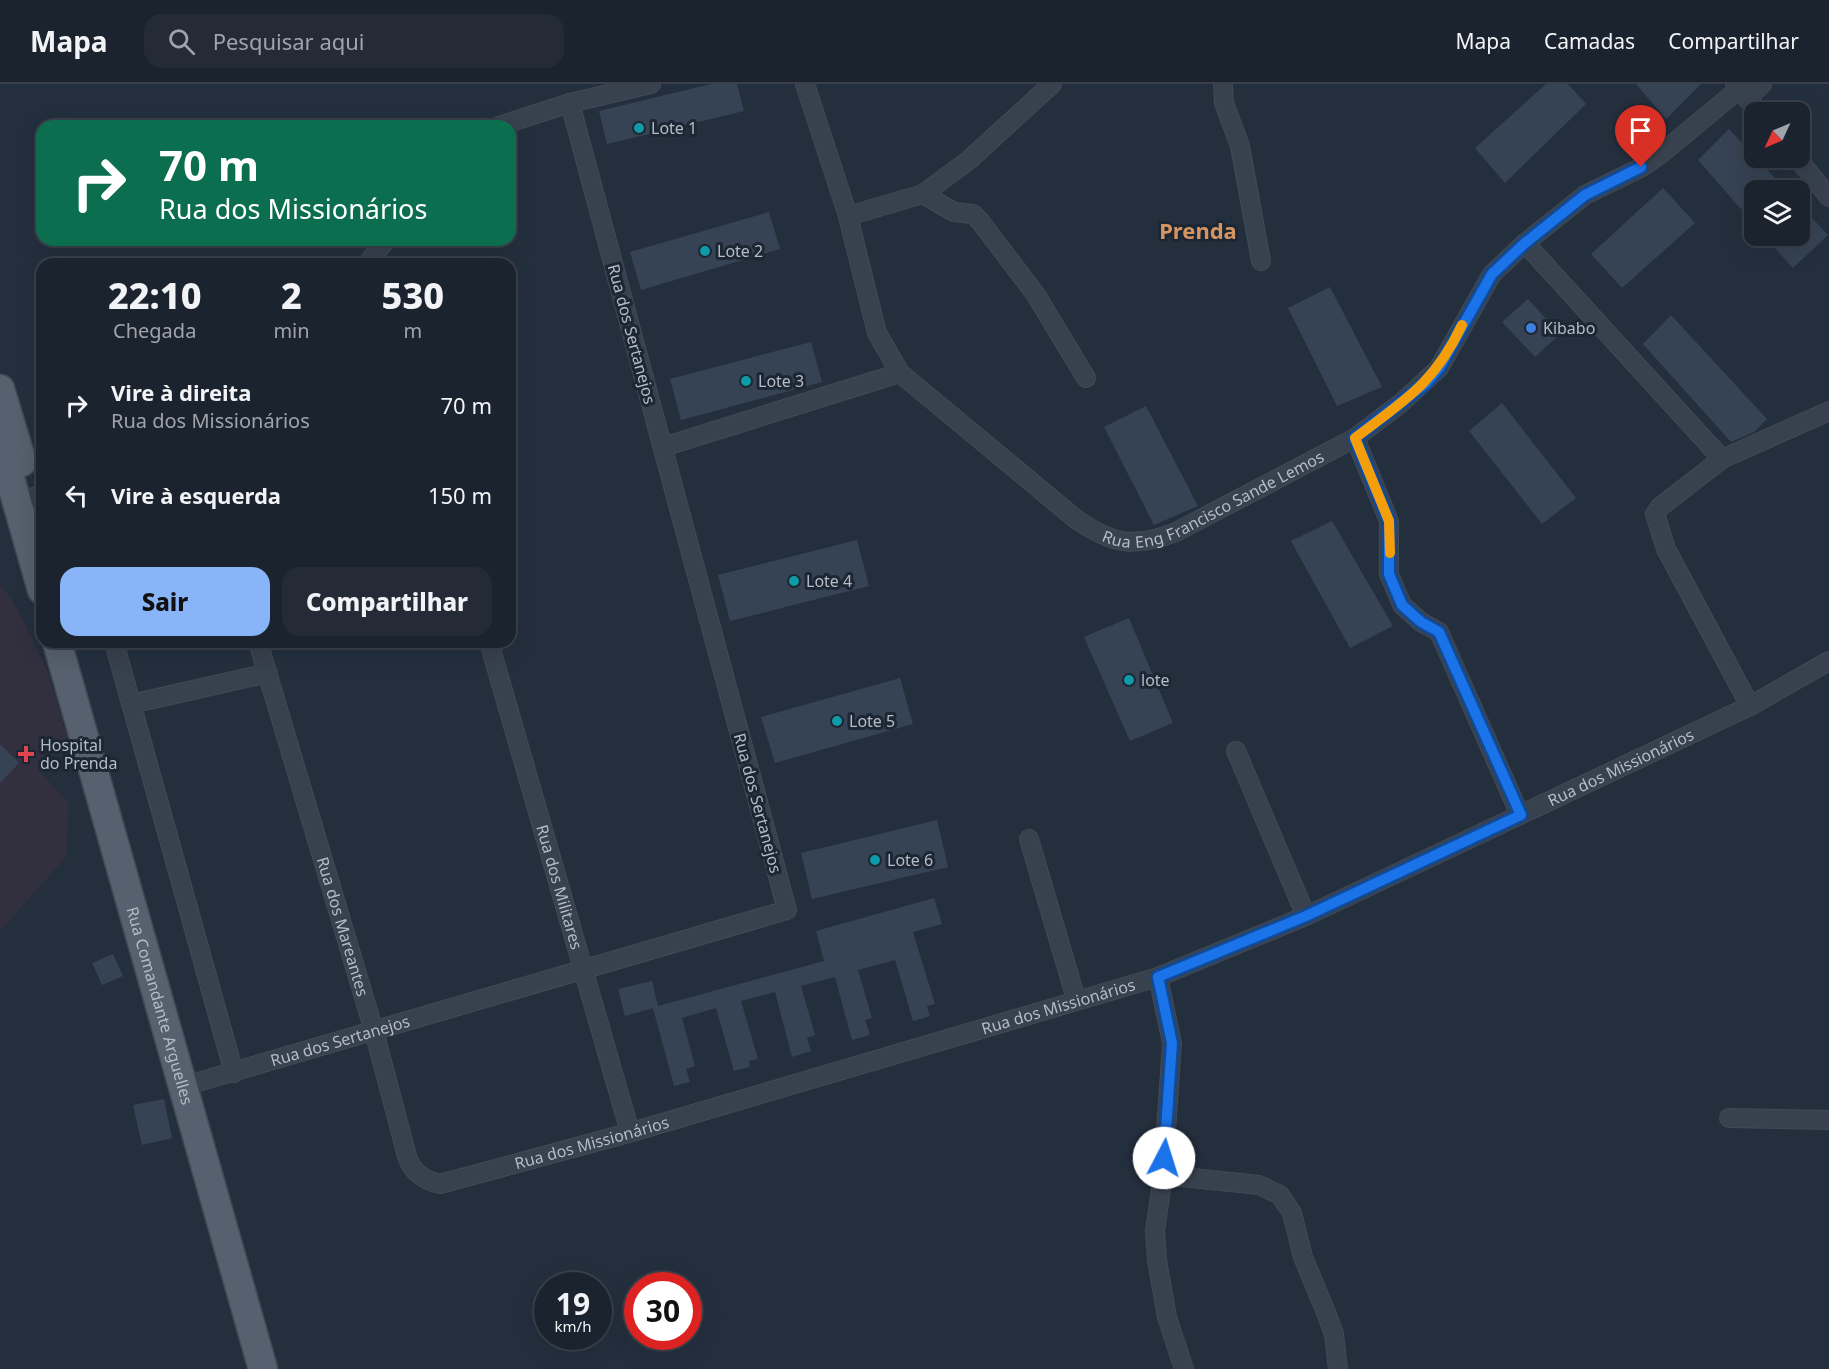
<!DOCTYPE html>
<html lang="pt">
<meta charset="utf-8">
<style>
:root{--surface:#1b232e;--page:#242b36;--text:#f1f3f6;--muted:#a0a4aa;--line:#39404a;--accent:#8ab4f8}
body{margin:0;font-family:"Noto Sans",sans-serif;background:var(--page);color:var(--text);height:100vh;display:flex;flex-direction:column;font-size:22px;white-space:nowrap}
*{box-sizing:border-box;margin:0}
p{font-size:20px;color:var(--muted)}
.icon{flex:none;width:33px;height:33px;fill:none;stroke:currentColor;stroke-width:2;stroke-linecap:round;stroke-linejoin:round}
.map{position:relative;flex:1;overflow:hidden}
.sheet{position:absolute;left:36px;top:174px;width:480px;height:390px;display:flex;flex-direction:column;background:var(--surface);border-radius:18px;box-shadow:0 6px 24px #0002,0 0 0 2px var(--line)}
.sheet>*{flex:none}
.guide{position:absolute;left:36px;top:36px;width:480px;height:126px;border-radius:18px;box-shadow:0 6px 24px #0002,0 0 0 2px var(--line);background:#0b6e4f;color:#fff;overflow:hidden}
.needle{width:39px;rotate:226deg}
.fabs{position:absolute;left:1744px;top:18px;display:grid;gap:12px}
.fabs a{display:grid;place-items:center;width:66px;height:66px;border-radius:12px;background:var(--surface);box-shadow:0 6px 24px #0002,0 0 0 2px var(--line);font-size:30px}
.speed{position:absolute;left:534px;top:1188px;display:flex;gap:12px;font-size:30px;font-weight:700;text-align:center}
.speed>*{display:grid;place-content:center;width:78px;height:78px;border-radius:50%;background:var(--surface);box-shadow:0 6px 24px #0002,0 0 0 2px var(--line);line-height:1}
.speed small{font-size:15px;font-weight:400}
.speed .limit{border:9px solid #d22;background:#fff;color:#111}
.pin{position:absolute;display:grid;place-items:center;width:51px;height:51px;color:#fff;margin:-62px -26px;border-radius:50% 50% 50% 0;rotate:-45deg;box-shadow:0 0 6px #0007}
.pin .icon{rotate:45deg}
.me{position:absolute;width:66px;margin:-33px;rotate:5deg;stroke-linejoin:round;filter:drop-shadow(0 0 4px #0008)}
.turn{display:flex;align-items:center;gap:21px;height:126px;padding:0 24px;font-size:27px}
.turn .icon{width:78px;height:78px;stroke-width:2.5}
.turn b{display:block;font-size:42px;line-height:51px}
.eta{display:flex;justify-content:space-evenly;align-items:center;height:102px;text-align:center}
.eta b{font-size:36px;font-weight:800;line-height:42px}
.button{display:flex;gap:12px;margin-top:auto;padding:12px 24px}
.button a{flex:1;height:69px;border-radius:18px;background:var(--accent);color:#111;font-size:24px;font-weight:800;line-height:69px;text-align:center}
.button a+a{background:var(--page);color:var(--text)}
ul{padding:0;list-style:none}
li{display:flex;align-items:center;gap:18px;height:90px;padding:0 24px}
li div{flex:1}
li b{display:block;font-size:22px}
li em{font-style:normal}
header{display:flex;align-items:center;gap:36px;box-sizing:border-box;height:84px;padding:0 30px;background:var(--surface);border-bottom:2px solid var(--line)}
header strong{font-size:28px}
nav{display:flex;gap:33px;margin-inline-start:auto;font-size:21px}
.search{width:420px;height:54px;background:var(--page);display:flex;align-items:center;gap:15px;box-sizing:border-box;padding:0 21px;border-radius:18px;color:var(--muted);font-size:22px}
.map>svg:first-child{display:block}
.medical{fill:#32303f}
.building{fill:#364354}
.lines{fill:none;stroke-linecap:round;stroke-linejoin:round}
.street-casing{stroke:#414a57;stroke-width:20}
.primary-casing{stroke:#414a57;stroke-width:31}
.street{stroke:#38414e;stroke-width:18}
.primary{stroke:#56606e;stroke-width:28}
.route-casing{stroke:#114b97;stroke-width:15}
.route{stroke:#1a73e8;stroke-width:10}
.slow{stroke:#f59e0b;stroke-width:10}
.culture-dot{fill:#0f9aa8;stroke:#1d2633;stroke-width:2}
.shop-dot{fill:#3f7fe0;stroke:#1d2633;stroke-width:2}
.health-dot{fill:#e0444e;stroke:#1d2633;stroke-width:2}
.labels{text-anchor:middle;stroke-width:6;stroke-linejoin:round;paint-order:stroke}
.poi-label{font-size:16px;fill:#b4bcc9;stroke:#1d2633;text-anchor:start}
.street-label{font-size:16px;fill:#b4bcc9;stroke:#1d2633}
.district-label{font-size:22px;font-weight:bold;fill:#d59563;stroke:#1d2633}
</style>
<header>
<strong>Mapa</strong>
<div class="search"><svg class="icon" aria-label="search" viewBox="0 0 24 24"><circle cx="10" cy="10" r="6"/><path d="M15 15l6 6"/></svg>Pesquisar aqui</div>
<nav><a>Mapa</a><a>Camadas</a><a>Compartilhar</a></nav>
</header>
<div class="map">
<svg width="1829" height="1285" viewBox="0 0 1829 1285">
<rect width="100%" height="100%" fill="#242f3e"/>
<path class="medical" d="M0 500 18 526 48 588 67 653 39 687 69 719 66 773 0 847Z"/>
<path class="building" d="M711 0H737L744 27 607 60 599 27Z
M1546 0H1568L1586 20 1505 99 1475 64Z
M1636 0H1701L1666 35Z
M1729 45 1786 106H1755V141L1698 76Z
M1663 104 1695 139 1622 204 1591 170Z
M1800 121 1828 151 1793 184 1764 152H1800Z
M769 128 780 165 641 206 630 168Z
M1330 203 1382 303 1337 322 1288 224Z
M1528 215 1560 250 1535 273 1502 238Z
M1671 231 1767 335 1754 348 1731 358 1643 260Z
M811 258 822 298 681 336 670 295Z
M1502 319 1576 414 1542 440 1469 347Z
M1146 322 1198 422 1154 441 1104 343Z
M1332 437 1393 542 1350 564 1291 457Z
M857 456 869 502 730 537 718 491Z
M1129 534 1173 639 1130 657 1084 553Z
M900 594 913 640 775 679 761 633Z
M0 660 19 679 0 699Z
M937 736 948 783 812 815 801 769Z
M934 814 942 840 913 848 935 920 927 922 930 932 913 937 895 876 858 886 872 934 865 936 870 951 852 956 835 893 801 902 815 951 807 954 811 967 792 973 775 908 741 917 758 975 749 977 750 983 734 987 716 924 682 934 695 982 686 985 690 998 674 1002 653 924 625 932 618 905 652 897 658 922 824 877 816 847Z
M113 870 123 892 102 901 92 879Z
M164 1015 172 1054 142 1061 133 1021Z"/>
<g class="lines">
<g class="street-casing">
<g id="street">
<path id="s1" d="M805 0 848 132 877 249 900 289 1077 436C1114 461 1135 464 1176 448L1355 354 1401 319 1439 284 1492 190 1525 159 1585 111 1642 83 1662 69 1739 5"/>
<path d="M1223 0 1224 19 1240 62 1261 177"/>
<path d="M1735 0 1759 28"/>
<path d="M1747 15 1762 0"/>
<path d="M499 42 570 19 651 0"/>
<path d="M1797 74 1829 113"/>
<path d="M923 110 954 128 973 130 980 137 1036 211 1086 294"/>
<path d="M848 132 923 110 969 76 1052 0"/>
<path d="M1525 159 1722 375"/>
<path d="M367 180 386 156"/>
<path d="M1355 354 1389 437V490L1402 521 1421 538 1439 548 1520 731"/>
<path d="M663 363 900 289"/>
<path d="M33 413 42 411"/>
<path d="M114 558 234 989"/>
<path id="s2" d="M258 558 374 947 407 1072C412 1088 423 1096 440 1100L632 1048 1158 893 1306 832 1520 731 1750 622 1829 577"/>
<path id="s3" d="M489 558 630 1048"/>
<path d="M131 620 268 589"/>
<path d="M1750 622 1666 465 1655 430 1660 423 1722 375 1829 327"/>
<path d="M1236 667 1306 832"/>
<path d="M1029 755 1076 915"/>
<path d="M1158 893 1172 959 1163 1091 1155 1147 1157 1176 1167 1233 1184 1285"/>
<path id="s4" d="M198 998 787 826 570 19"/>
<path d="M1729 1034 1829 1036"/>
<path d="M1163 1091 1259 1101 1280 1111 1292 1129 1303 1173 1327 1231 1334 1250 1338 1285"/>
</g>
</g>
<g class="primary-casing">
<g id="primary">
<path d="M0 305 22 378"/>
<path d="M0 359 42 506"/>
<path id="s5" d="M57 558 263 1285"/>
</g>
</g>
<use href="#street" class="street"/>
<use href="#primary" class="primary"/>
</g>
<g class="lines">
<g class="route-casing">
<path id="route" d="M1164 1074 1172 959 1158 893 1306 832 1521 731 1439 548 1421 538 1402 521 1389 490V437L1355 354 1426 299 1439 284 1492 190 1525 159 1585 111 1641 83"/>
</g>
<use href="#route" class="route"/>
<path class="slow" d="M1390 469 1389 437 1355 354C1405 316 1434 300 1462 241"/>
</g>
<g class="culture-dot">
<circle cx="639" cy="44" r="6"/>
<circle cx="705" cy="167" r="6"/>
<circle cx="746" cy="297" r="6"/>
<circle cx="794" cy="497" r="6"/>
<circle cx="1129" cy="596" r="6"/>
<circle cx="837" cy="637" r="6"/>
<circle cx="875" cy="776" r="6"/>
</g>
<circle class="shop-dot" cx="1531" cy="244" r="6"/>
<path class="health-dot" d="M23 661h6v6h6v6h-6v6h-6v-6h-6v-6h6z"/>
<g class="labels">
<g class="poi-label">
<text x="651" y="50">Lote 1</text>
<text x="717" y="173">Lote 2</text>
<text x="1543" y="250">Kibabo</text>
<text x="758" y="303">Lote 3</text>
<text x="806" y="503">Lote 4</text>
<text x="1141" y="602">lote</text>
<text x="849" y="643">Lote 5</text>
<text x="40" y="667">Hospital<tspan x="40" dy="18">do Prenda</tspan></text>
<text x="887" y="782">Lote 6</text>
</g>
<g class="street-label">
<text transform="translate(632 250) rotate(75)" y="6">Rua dos Sertanejos</text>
<text dy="6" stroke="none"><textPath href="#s1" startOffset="686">Rua Eng Francisco Sande Lemos</textPath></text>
<text dy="6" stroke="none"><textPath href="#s2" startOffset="1836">Rua dos Missionários</textPath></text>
<text transform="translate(758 719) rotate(75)" y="6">Rua dos Sertanejos</text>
<text dy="6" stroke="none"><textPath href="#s3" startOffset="255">Rua dos Militares</textPath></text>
<text dy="6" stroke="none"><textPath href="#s2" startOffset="297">Rua dos Mareantes</textPath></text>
<text dy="6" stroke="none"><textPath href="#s2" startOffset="1224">Rua dos Missionários</textPath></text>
<text dy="6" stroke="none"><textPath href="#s5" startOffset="378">Rua Comandante Arguelles</textPath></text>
<text dy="6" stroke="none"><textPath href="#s4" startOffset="148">Rua dos Sertanejos</textPath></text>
<text dy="6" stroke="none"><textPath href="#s2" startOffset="738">Rua dos Missionários</textPath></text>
</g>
<g class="district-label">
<text x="1198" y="155">Prenda</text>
</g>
</g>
</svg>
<div class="fabs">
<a><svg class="needle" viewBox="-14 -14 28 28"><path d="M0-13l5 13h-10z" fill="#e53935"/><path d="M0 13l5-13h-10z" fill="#a0a4aa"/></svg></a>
<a><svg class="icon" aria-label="layers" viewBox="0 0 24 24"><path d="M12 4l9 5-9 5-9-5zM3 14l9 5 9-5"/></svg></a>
</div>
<div class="speed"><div>19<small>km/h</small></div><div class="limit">30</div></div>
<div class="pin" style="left:1641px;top:83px;background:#d93025"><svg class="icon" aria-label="arrive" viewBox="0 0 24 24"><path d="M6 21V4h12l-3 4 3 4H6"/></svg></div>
<svg class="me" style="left:1164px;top:1074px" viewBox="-20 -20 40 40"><circle r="19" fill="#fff"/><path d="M0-13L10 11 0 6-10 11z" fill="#1a73e8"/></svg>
<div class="guide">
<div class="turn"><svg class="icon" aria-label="right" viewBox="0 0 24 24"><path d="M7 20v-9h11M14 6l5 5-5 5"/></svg><div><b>70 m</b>Rua dos Missionários</div></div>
</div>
<section class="sheet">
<div class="eta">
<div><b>22:10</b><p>Chegada</p></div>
<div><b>2</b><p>min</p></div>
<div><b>530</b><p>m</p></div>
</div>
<ul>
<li><svg class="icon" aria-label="right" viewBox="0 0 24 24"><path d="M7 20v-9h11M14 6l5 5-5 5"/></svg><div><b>Vire à direita</b><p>Rua dos Missionários</p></div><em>70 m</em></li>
<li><svg class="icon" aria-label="left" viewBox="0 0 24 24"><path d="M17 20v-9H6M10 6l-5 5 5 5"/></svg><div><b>Vire à esquerda</b></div><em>150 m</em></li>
</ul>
<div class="button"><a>Sair</a><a>Compartilhar</a></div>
</section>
</div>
